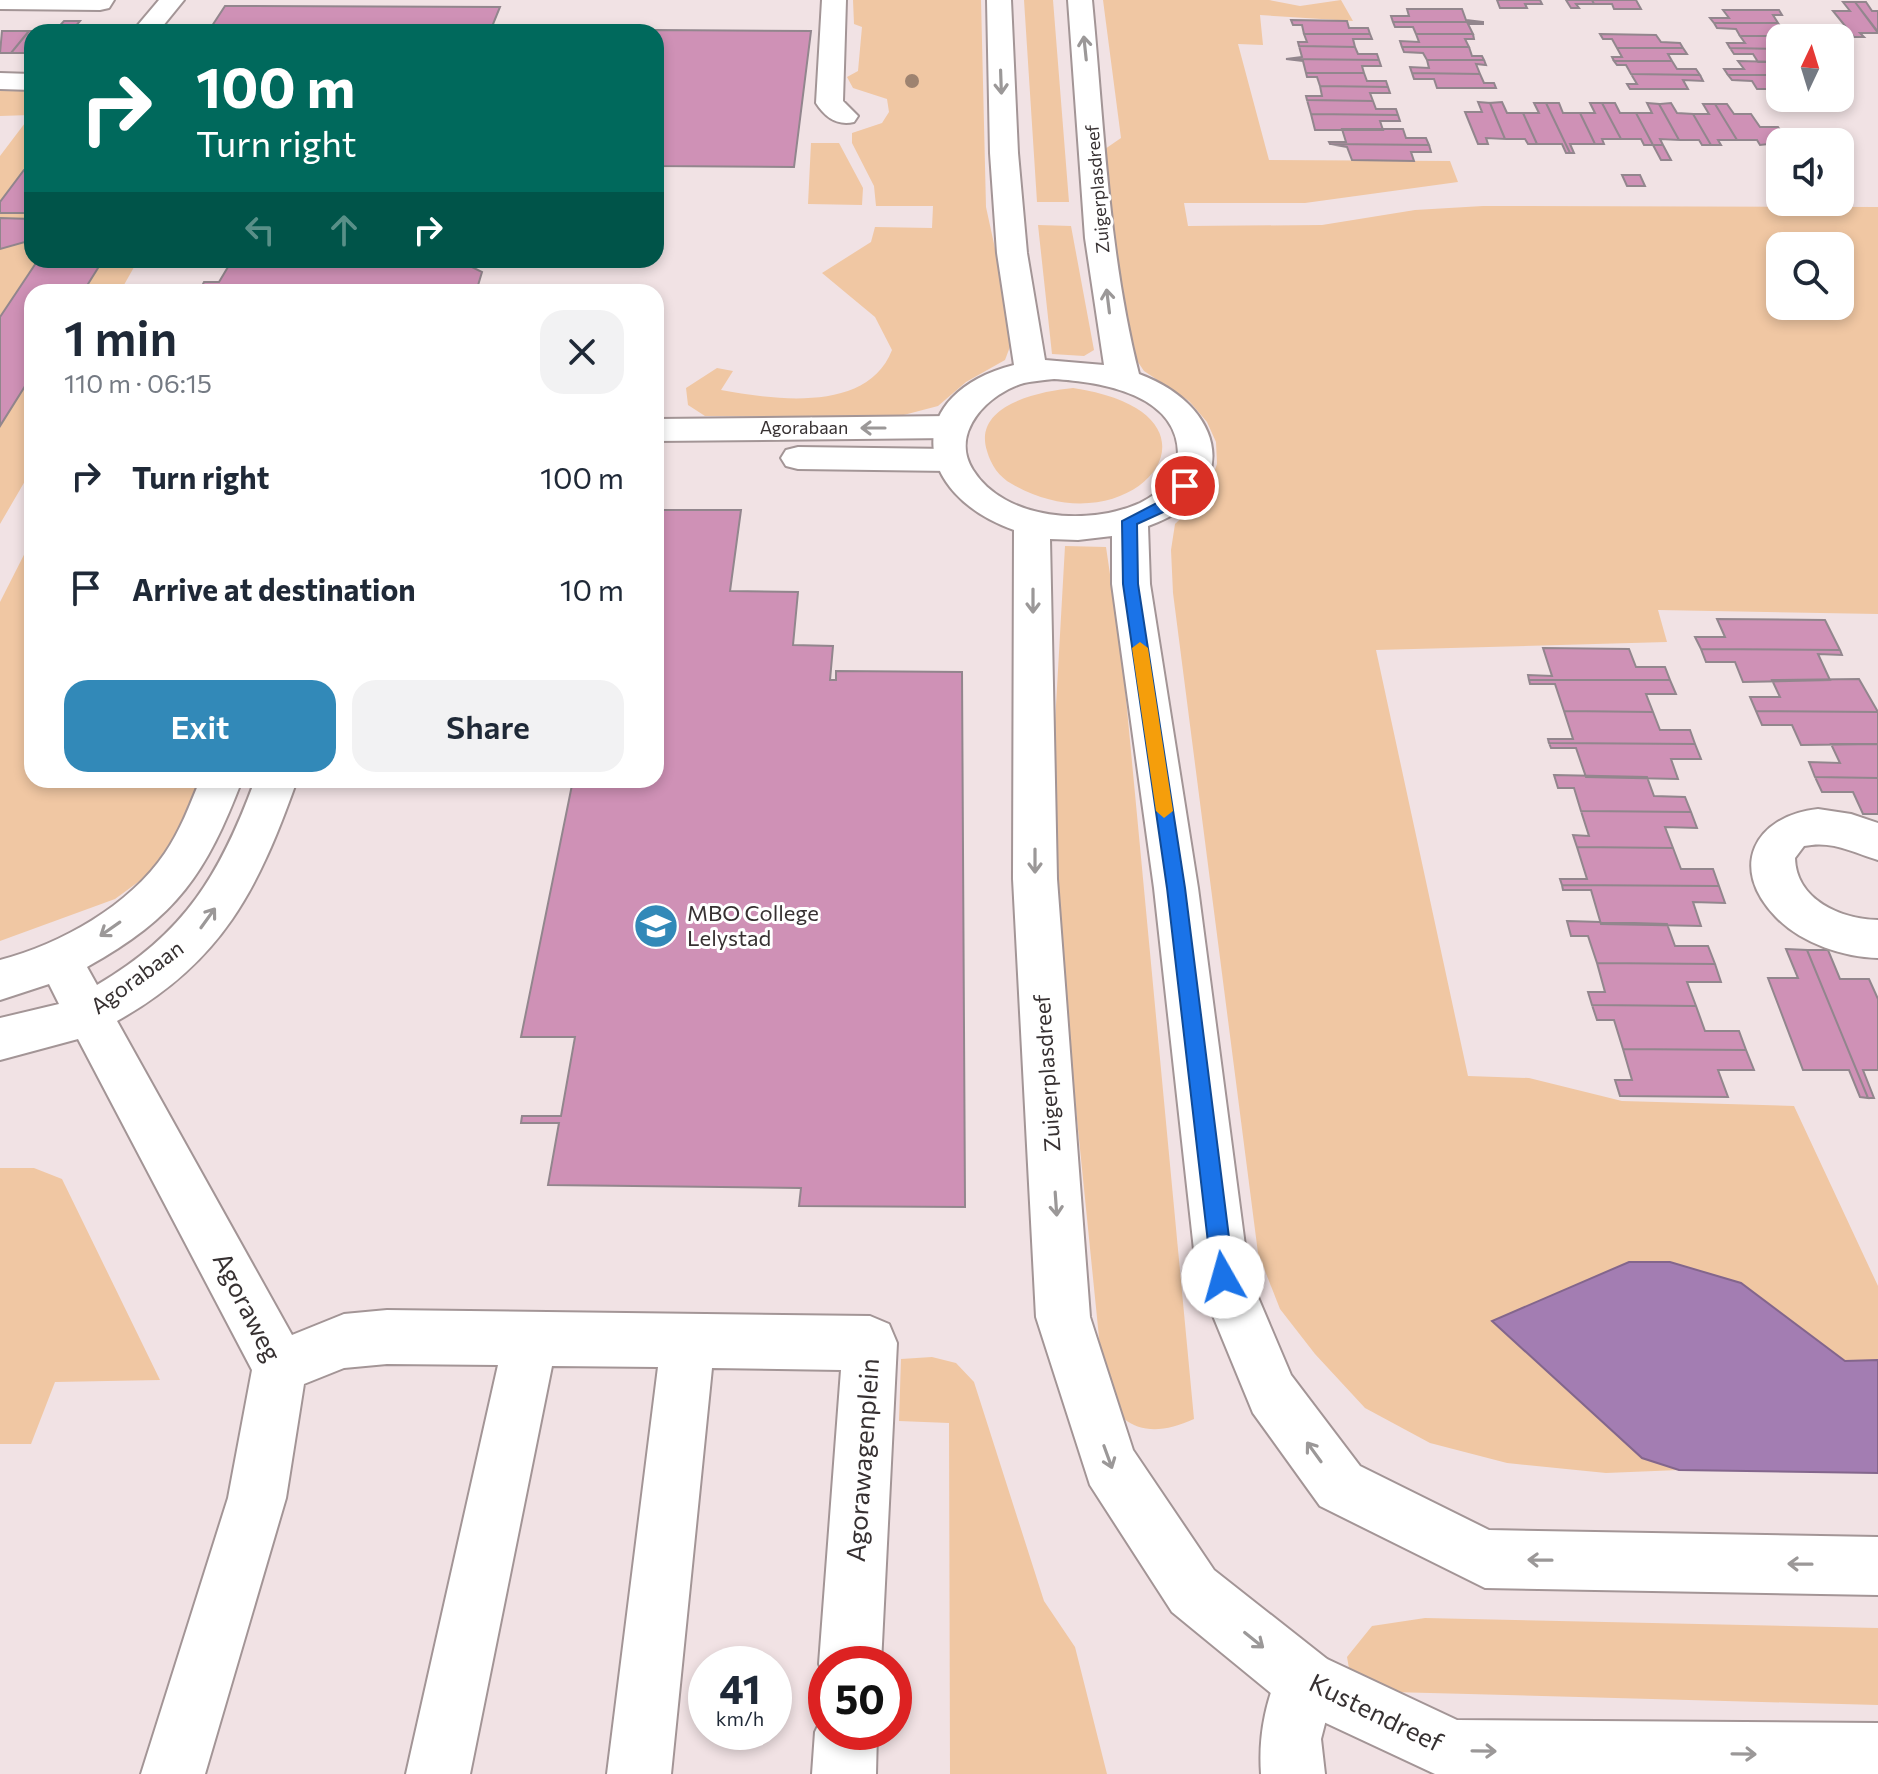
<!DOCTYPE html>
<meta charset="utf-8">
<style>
:root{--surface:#fff;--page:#f2f2f3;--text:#1f2937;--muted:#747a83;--accent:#3289b8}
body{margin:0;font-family:Commissioner,sans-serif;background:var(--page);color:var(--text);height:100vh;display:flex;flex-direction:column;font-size:30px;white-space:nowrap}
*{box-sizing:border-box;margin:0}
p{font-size:26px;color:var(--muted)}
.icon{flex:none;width:44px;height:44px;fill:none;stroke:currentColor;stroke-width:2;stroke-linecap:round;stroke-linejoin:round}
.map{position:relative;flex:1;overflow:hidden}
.panel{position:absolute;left:24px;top:284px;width:640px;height:504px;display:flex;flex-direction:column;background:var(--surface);border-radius:24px;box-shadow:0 4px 12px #0003}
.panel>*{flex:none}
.top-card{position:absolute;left:24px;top:24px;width:640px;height:244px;border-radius:24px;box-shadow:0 4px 12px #0003;background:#00695c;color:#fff;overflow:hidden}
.needle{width:52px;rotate:4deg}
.tools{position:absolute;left:1766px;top:24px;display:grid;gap:16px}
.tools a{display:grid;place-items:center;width:88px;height:88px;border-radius:16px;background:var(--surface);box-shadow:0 4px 12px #0003;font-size:40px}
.speed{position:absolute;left:688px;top:1646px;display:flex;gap:16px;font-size:40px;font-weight:700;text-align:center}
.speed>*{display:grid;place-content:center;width:104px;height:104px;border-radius:50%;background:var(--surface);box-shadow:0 4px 12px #0003;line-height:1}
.speed small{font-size:20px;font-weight:400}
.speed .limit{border:12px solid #d22;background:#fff;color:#111}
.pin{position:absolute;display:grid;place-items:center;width:68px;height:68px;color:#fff;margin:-34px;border:4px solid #fff;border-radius:50%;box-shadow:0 2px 8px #0007}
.me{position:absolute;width:88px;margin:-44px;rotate:353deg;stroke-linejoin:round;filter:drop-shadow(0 0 6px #0008)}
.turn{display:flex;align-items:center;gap:28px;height:168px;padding:0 40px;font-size:36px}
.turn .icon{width:104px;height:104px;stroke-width:2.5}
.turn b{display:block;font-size:56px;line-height:68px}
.lanes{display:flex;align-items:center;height:76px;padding:0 40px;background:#0003;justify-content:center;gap:40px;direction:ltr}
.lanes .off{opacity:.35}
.round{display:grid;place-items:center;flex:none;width:84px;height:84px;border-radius:24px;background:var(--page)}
.head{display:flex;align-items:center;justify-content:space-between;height:136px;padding:0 40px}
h1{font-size:48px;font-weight:600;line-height:60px}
.action{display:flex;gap:16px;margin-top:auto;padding:16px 40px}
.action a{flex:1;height:92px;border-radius:24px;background:var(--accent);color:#fff;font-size:32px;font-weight:600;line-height:92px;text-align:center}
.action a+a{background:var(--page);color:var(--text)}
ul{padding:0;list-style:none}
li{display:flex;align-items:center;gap:24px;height:112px;padding:0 40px}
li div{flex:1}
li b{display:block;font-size:30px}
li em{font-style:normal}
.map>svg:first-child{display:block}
.green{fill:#f0c7a3;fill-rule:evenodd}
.water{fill:#a37db2;stroke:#83668c;stroke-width:2}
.building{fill:#cf91b6;stroke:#92868d;stroke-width:2}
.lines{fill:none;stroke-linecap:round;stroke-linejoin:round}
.minor-casing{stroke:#a39596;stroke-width:4}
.major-casing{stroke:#a39596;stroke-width:4}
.minor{fill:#fff;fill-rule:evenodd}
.major{fill:#fff;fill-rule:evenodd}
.tree{fill:#9e8370}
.oneway{stroke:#9b9898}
.route{fill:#1a73e8;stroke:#114b97;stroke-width:2}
.slow{fill:#f59e0b}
.labels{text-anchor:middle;stroke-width:6;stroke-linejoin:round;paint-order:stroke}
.far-street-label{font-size:18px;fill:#373132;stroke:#fff}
.poi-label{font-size:22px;fill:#373132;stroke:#fff;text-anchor:start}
.street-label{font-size:22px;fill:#373132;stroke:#fff}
.near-street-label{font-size:26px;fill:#373132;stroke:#fff}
</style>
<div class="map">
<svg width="1878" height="1774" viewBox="0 0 1878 1774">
<rect width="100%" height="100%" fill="#f1e2e4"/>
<path class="green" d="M853 0H981L986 207 1014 336 1005 360 966 382 938 406 896 417 705 416 688 405 686 388 717 368 733 371 721 390C775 400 868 413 892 350L875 317 822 273 871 242 875 227 932 228 933 206H876L874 186 852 143V133L882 123 889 112 887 99 853 88 847 77 858 71 862 27 854 24Z
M1024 0H1053L1069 202H1037Z
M1103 0H1269L1300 6 1341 0 1353 21 1260 15 1263 45 1238 44 1269 160 1450 161 1458 182 1305 203H1184L1188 226 1322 225 1415 210 1483 206 1878 207V614L1658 610 1667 642 1376 650 1468 1076 1529 1078 1622 1101 1794 1106 1878 1286V1360L1845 1361 1741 1283 1493 1321 1642 1458 1679 1470 1606 1473 1507 1463 1430 1443 1365 1408 1315 1354 1280 1309 1258 1253 1173 593 1171 550 1175 524 1198 502 1210 484 1217 464 1216 442 1207 422 1189 401 1144 371 1123 340 1105 149 1121 138ZM1780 246H1840V306H1780Z
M0 81H32V260H138L120 292H32V469L0 524V156L31 115 0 116Z
M811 143H839L863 188 862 205 808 204Z
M1038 225 1071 226 1094 350 1084 356 1052 354Z
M1073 388C1248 414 1132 554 1012 484 999 477 991 465 987 451 972 404 1042 391 1073 388Z
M32 539V780H204L171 858 115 899 0 941V602Z
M1065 546 1106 547 1122 656 1194 1419C1153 1438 1119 1432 1104 1387L1053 881 1051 794Z
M0 1168H34L62 1179 160 1380 55 1382 31 1444H0Z
M932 1357 956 1363 974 1382 1044 1601 1075 1647 1107 1774H950L949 1423 899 1421 901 1359Z
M1425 1618 1878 1628V1705L1353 1691 1347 1657 1372 1626Z"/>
<path class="water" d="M1629 1262H1670L1741 1283 1845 1361 1878 1360V1473L1679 1470 1642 1458 1492 1321Z"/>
<path class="building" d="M1497 0H1540L1542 4H1525L1527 8H1500Z
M1566 0H1592L1594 4H1576L1579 8H1571Z
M1592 0H1636L1641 9H1614L1612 4H1594Z
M1843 2H1855L1878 33H1860L1864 37H1854L1833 11H1850Z
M1855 2H1866L1872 11H1878V32Z
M225 6 500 7 491 29 811 31 794 167 656 166V32H208Z
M1407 9H1462L1466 20 1483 22H1393L1391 16H1409Z
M1723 10H1779L1782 15H1773L1778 23H1714L1710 18H1729Z
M1291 20 1347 21 1349 28H1368L1370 34H1304L1302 25H1293Z
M64 21H80L71 32H32V53H11L29 31H55Z
M1393 22H1483V24H1468L1473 34H1416L1413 27H1395Z
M1714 23H1778L1784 32H1794L1797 36H1740L1736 29 1717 28Z
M2 31H29L11 53H0Z
M1304 34H1370L1372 39H1353L1355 47 1299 46 1298 42H1307Z
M1416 34H1473L1474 39H1465L1469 47H1402L1400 41 1419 42Z
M1600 34 1656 35 1661 42 1680 43 1683 48H1617L1612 39H1603Z
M1740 36H1797L1798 38H1780V49L1730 48 1727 43H1745Z
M1299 46 1355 47 1358 54H1377L1379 60 1286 59 1302 57Z
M1402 47H1469L1472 56H1482L1484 60H1427L1423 53 1404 52Z
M1617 48H1683L1687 54H1668L1672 61H1614L1612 57H1622Z
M1730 48 1780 49V62H1758L1753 54H1734Z
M1286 59 1379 60 1381 66H1362L1364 73H1306L1303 61Z
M1427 60H1484L1486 65 1476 64 1480 74 1412 73 1410 67 1429 68Z
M1614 61H1672L1677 69H1696L1700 75 1631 74 1626 65H1617Z
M1738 61 1780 62V75H1728L1724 69H1744Z
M1306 73H1364L1367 81H1386L1388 87 1320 86 1317 77H1307Z
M1412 73 1480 74 1484 83H1494L1496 88H1437L1434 79H1414Z
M1631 74 1700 75 1703 81 1683 80 1688 89H1630L1627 84H1637Z
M1728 75H1780V89H1757L1752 81 1732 80Z
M1320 86 1388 87 1390 93H1370L1373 101 1307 100 1306 96H1322Z
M1307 100 1373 101 1376 109H1396L1398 115 1311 114Z
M1478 102 1490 103 1505 139 1486 138 1488 144H1478L1465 112H1482Z
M1502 102 1507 113H1523L1537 144H1528L1525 139H1505L1490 103Z
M1534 103H1546L1570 153H1566L1562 144H1537L1523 113H1539Z
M1546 103H1559L1563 113H1580L1595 144H1570L1574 153H1570Z
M1590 103H1602L1621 139H1602L1604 144H1595L1580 113H1595Z
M1602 103H1615L1620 113H1636L1653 145H1644L1641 139H1621Z
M1647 103 1659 104 1679 140 1660 139 1663 145H1653L1636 113H1652Z
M1671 103 1677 113 1693 114 1711 145H1702L1699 140H1679L1659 104Z
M1703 104H1715L1737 140H1718L1721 145H1711L1693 114H1709Z
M1715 104H1727L1734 114H1751L1760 127H1778L1788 142 1760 145 1757 140H1737Z
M1311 114 1398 115 1400 121H1380L1383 130H1315Z
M1342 129H1403L1406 138H1426L1429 145 1330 144 1329 142H1346Z
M1330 144 1429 145 1431 152H1411L1414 161 1352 160 1347 147Z
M1653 145H1663L1671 160H1661Z
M24 170H32V213H0V202Z
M1622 175H1640L1645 186H1627Z
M0 218 32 219V240L0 249Z
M38 260H103L83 292H32V375L0 426V317Z
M246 260H458L455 266 472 267 482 272 476 292H199L204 282H219L228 267 243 265Z
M656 510H741L730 591 798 592 793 645 833 646 830 680H836V671L962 672 965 1207 799 1206 801 1188 548 1185 559 1123H521L522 1116H561L575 1037H521L573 780H656Z
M1717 619 1825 620 1840 650 1701 649 1695 637H1725Z
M1543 648 1629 649 1636 667H1665L1670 680H1529L1528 675 1552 676Z
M1701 649 1840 650 1842 655 1818 654 1830 680 1743 682 1735 662H1706Z
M1859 679 1878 712 1756 711 1750 697H1780L1772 680Z
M1529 680H1670L1676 694H1646L1653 712 1564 711 1555 684H1530Z
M1564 711 1653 712 1660 730H1690L1695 744 1549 743 1548 739H1573Z
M1756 711 1878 712V744L1801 745 1792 725H1762Z
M1549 743 1695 744 1701 759H1671L1678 779 1586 777 1576 748H1551Z
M1831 744H1878V778L1815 777 1809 762 1840 763Z
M1554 775 1647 777 1654 796 1685 797 1691 812 1581 811 1574 788H1558Z
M1815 777 1878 778V814H1863L1853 792H1822Z
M1581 811 1691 812 1697 828 1665 827 1673 848 1577 847 1573 835 1589 836Z
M1577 847 1673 848 1681 869H1713L1719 886 1562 885 1560 879H1587Z
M1562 885 1719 886 1725 903 1693 902 1701 926 1601 924 1591 890H1563Z
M1567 921 1667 924 1675 946H1708L1715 964 1597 963 1588 936H1571Z
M1786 949 1807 950 1868 1098 1860 1097 1849 1070H1803L1768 978H1798Z
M1807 950H1828L1840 979H1869L1878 999V1070H1863L1874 1098H1868Z
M1597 963 1715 964 1721 982H1687L1696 1006 1592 1005 1588 992H1605Z
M1592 1005 1696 1006 1705 1031H1739L1746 1050 1623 1049 1614 1020H1597Z
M1623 1049 1746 1050 1754 1070H1718L1728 1097 1620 1096 1615 1080H1632Z"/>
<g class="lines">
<g class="minor-casing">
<path id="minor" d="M0 0H114L109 8 100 10 0 9Z
M159 0H184L158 32H132Z
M822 0H846L843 101 858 116 854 122C837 126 825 117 816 103Z
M0 73 32 74V90L0 89Z
M951 416 963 419 968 427 963 435 951 438 656 441V419Z
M798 447 950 449 962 452 967 460 962 468 950 471 798 469 786 466 781 458 786 450Z
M200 780H242C206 874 177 917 87 967L97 985C185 934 221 873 255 780H297C258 890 222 962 117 1021L292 1335 344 1314 387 1310 870 1316 889 1324 897 1343 881 1664H826V1680L819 1664 841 1370 712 1368 671 1774H607L658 1367 552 1366 470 1774H406L498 1365 387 1364 344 1368 304 1384 286 1498 205 1774H141L228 1498 252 1370 78 1039 0 1060V1018L59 1004 49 984 0 1000V960C61 944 129 906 165 853 180 831 190 805 200 780Z
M1818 809 1851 814 1878 823V860C1852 852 1832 840 1804 846L1795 858C1796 900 1841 919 1878 920V958C1843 957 1801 943 1776 917 1728 868 1754 816 1818 809Z
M1305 1650 1327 1659 1336 1681 1321 1739 1325 1774H1261C1258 1731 1267 1699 1283 1659Z
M826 1709V1732H877L876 1774H812L815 1732Z"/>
</g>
<g class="major-casing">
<path id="major" d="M987 0H1011L1018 153 1027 253 1045 360 1104 365 1085 238 1068 0H1092C1104 124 1108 252 1139 374 1226 406 1244 492 1148 526L1150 584 1198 888 1249 1276 1291 1375 1360 1466 1489 1530 1878 1537V1595L1485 1588 1320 1506 1253 1413 1197 1277 1154 888 1112 584V536L1078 540 1050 539 1057 879 1090 1317 1133 1450 1214 1570 1327 1659 1457 1720 1878 1723V1774H1435L1283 1703 1172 1612 1090 1485 1036 1317 1013 879 1014 530C912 494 901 394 1014 365L997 253 990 153ZM1054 379C1103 382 1181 395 1178 458 1176 479 1158 494 1140 503 1090 526 1005 521 973 470 949 432 989 393 1024 383 1033 381 1044 380 1054 379Z"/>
</g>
<use href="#minor" class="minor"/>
<use href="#major" class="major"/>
</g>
<circle class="tree" cx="912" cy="81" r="7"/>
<defs><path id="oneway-shaft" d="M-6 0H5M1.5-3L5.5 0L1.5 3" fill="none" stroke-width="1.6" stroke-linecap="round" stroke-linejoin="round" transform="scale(2)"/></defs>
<g class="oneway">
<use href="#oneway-shaft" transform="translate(1085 48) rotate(-96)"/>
<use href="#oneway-shaft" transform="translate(1001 82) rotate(88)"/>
<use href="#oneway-shaft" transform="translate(1108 301) rotate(-97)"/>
<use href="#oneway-shaft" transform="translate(873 428) rotate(180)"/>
<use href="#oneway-shaft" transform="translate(1033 601) rotate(90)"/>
<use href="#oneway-shaft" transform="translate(1035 861) rotate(90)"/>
<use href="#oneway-shaft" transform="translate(208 918) rotate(-54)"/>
<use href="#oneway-shaft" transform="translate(110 929) rotate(145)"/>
<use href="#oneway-shaft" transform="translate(1056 1204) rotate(86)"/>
<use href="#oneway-shaft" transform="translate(1314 1452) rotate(-126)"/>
<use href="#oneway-shaft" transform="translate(1108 1457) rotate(70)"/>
<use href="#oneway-shaft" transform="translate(1540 1560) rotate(-179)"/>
<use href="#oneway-shaft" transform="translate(1800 1564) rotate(-179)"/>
<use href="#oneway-shaft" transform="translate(1254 1640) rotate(39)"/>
<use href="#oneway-shaft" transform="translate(1484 1751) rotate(1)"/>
<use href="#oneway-shaft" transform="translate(1744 1754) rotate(1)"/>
</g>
<path class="route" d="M1185 481 1192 486 1168 510 1137 524 1138 584 1185 888 1234 1277 1231 1285 1223 1288 1216 1285 1212 1277 1167 888 1123 584 1122 521 1157 503Z"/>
<path class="slow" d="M1140 642 1148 648 1173 811 1164 818 1156 811 1132 648Z"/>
<defs>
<g id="university-disc" transform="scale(2.3)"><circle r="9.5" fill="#3289b8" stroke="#fff"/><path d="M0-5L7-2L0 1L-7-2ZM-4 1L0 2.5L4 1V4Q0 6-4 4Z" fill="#fff"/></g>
</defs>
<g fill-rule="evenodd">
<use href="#university-disc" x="656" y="926"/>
</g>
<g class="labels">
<g class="far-street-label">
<text transform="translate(1098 189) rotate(-95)" y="6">Zuigerplasdreef</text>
<text x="804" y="434">Agorabaan</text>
</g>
<g class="poi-label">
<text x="687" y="921">MBO College<tspan x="687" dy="25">Lelystad</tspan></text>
</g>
<g class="street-label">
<text transform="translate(137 977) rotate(-36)" y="8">Agorabaan</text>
<text transform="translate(1047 1073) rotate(-94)" y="8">Zuigerplasdreef</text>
</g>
<g class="near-street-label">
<text transform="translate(247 1307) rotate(63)" y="9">Agoraweg</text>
<text transform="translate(863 1460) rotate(-86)" y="9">Agorawagenplein</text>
<text transform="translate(1376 1713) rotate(26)" y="9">Kustendreef</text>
</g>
</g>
</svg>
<div class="tools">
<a><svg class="needle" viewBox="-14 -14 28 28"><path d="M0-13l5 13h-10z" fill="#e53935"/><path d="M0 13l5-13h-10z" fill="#747a83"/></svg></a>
<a><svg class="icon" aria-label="sound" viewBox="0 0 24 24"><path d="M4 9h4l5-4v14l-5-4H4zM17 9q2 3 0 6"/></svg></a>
<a><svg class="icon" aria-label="search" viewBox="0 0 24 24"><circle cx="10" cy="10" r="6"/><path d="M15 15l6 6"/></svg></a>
</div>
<div class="speed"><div>41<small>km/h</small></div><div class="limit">50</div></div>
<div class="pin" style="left:1185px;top:486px;background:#d93025"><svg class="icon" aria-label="arrive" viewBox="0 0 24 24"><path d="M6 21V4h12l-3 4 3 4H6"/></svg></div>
<svg class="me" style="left:1223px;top:1277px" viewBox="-20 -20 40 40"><circle r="19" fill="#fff"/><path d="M0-13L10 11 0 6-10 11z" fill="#1a73e8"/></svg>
<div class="top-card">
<div class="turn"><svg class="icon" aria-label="right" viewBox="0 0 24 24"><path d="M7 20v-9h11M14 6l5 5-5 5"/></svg><div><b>100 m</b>Turn right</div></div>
<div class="lanes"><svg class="icon off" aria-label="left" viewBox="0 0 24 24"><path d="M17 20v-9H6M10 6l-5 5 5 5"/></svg><svg class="icon off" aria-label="ahead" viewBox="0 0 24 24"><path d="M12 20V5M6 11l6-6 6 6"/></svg><svg class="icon" aria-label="right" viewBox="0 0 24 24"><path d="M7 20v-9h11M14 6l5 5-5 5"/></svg></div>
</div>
<section class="panel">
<div class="head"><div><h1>1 min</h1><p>110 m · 06:15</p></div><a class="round"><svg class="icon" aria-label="close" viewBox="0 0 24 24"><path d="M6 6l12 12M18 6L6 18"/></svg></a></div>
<ul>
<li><svg class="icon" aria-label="right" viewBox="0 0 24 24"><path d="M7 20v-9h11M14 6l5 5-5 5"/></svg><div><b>Turn right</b></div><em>100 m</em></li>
<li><svg class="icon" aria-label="arrive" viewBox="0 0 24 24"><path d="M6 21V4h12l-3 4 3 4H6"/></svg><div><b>Arrive at destination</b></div><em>10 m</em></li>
</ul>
<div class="action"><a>Exit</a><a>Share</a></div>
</section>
</div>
